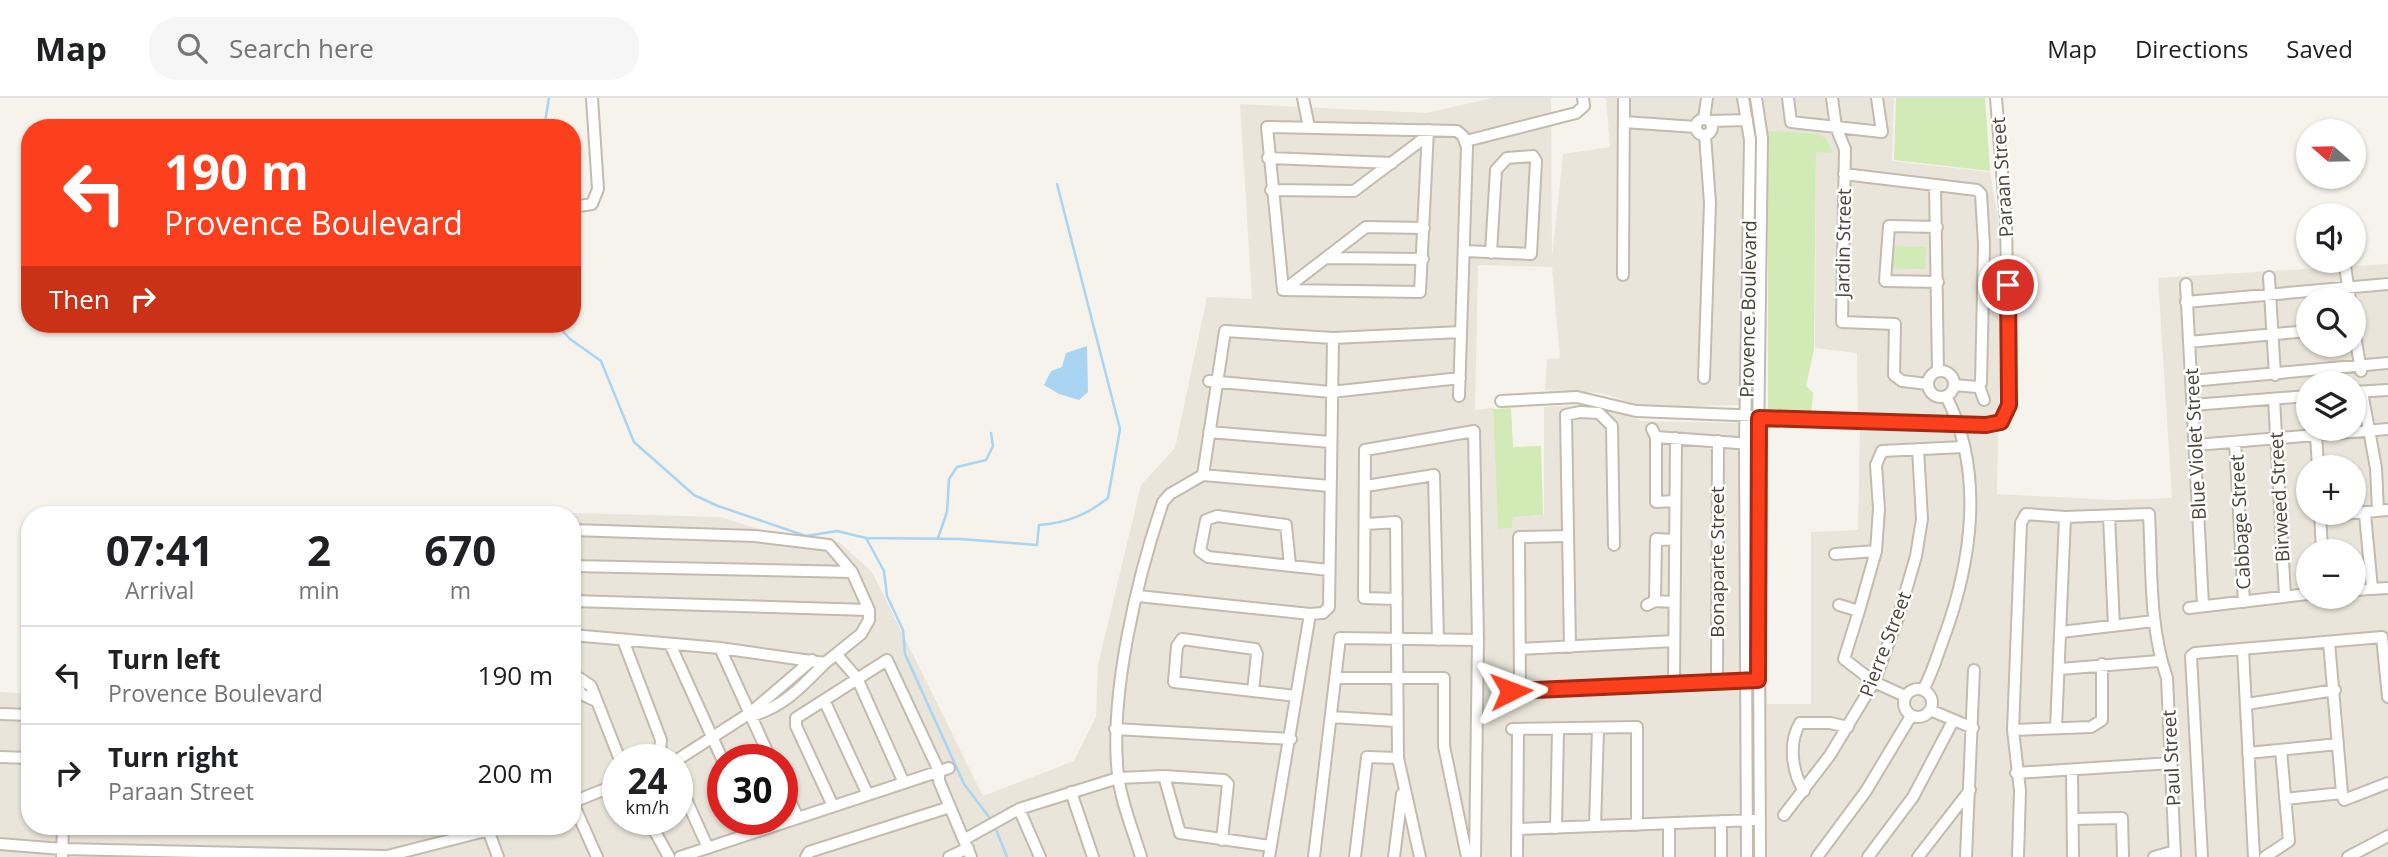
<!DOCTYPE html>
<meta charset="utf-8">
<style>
:root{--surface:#fff;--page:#f6f6f6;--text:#202124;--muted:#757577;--line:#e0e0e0}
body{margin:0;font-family:"Open Sans",sans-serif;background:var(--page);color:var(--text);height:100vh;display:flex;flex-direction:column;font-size:26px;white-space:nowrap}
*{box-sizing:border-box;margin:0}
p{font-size:23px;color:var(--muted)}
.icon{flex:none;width:38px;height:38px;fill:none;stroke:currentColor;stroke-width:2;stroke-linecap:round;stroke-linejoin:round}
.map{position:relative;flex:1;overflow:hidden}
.panel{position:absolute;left:21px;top:408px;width:560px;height:329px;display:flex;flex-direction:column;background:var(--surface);border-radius:28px;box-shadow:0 2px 5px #0004}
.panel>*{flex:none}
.banner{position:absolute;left:21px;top:21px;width:560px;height:214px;border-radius:28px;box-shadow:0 2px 5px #0004;background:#fc3f1d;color:#fff;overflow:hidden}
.needle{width:46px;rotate:290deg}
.buttons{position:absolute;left:2296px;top:21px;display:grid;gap:14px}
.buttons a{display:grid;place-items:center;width:70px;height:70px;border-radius:50%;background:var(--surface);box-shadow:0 2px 5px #0004;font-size:35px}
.speed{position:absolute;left:602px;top:646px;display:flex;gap:14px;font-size:35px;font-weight:700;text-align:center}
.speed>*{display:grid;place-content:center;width:91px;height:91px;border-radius:50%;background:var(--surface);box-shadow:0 2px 5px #0004;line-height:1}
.speed small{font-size:18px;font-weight:400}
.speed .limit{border:10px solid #d22;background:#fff;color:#111}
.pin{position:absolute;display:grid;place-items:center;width:60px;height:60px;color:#fff;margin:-30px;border:4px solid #fff;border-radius:50%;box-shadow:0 2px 7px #0007}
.me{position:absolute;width:77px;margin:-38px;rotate:87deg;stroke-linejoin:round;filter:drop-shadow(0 0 5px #0008)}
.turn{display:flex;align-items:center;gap:24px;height:147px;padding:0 28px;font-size:32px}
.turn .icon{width:91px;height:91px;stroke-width:2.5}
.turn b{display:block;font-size:49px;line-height:60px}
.then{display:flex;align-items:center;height:66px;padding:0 28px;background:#0003;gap:14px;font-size:26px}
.eta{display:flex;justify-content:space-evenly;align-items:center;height:119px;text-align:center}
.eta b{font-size:42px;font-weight:700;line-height:49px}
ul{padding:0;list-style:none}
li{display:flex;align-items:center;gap:21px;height:98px;padding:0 28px;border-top:2px solid var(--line)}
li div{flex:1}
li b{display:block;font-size:26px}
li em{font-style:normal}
header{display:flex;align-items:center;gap:42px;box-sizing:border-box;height:98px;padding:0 35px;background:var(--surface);border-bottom:2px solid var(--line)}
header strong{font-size:33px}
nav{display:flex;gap:38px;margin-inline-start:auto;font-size:24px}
.search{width:490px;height:63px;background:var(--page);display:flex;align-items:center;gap:18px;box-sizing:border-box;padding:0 24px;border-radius:28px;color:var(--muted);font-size:26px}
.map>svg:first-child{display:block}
.residential{fill:#eae5da;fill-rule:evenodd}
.grass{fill:#d2eab5}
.water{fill:#a9d4f2}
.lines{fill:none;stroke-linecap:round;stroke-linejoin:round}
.stream{stroke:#a9d4f2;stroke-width:2.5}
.minor-casing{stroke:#c2bbae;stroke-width:14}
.minor{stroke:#fff;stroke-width:10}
.route-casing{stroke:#a42913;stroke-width:18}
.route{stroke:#fc3f1d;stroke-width:12}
.labels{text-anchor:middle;stroke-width:5;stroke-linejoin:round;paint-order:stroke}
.street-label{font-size:19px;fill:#4b4439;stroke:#fff}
</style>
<header>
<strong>Map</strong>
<div class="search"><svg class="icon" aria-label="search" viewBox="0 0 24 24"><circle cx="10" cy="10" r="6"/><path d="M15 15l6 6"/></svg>Search here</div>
<nav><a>Map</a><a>Directions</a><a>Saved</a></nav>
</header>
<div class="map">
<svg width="2388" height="759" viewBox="0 0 2388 759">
<rect width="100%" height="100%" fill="#f6f3ec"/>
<path class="residential" d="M1492 0H1551L1552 160 1563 56 1610 49 1606 0H1894L1892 63 1990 74 1999 127V320L1992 327 1858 321 1857 255 1815 250 1816 54 1769 52 1764 326 1767 606H1811V434L1858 432 1860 330 1998 335 1997 396 2113 402 2172 400 2158 180 2388 166V759H0V594L30 596V728H572V416H420L421 411 720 419 798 443 839 444 872 474 983 698 1074 663 1096 619 1098 567 1141 387 1175 350 1207 199 1252 201 1240 6 1427 15ZM1478 167 1552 169 1560 260 1547 261 1545 292 1602 295 1643 309 1740 307 1738 325 1641 323 1600 306 1544 309V417L1513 419 1512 430 1498 431 1493 310 1475 312ZM2308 201H2354V247H2308ZM2308 285H2354V331H2308ZM2308 369H2354V415H2308ZM2308 453H2354V499H2308ZM618 662H677V721H618ZM723 662H782V721H723Z"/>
<path class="grass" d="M1896 0H1985L1990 73 1894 62Z
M1768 33 1819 36 1826 41 1833 55 1816 54 1814 251 1806 288 1813 295 1811 318 1768 314Z
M1889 148 1926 149 1925 171 1888 170Z
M1511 310 1513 349 1541 348 1543 417 1513 419 1512 430 1498 431 1493 311Z"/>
<path class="water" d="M1087 248 1088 294 1079 302 1059 296 1044 287 1051 273 1062 269 1066 255Z"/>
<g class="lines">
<path class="stream" d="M544 30 549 0
M556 226 570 241 601 263 634 344 694 397 718 408 806 438 837 433 866 440 884 473 887 498 903 532 905 556 964 686 992 723
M866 440 960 441 1037 447 1039 427C1066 425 1087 417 1108 400L1120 331 1057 86
M938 440 947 414 949 381 957 369 986 362 993 348 991 335
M995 729 1007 759"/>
<g class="minor-casing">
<path id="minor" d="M1303 0 1309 29
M1743 0 1750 42 1745 345 1747 759
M1756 0 1762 40 1758 346 1760 759
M1788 0 1791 24 1882 34 1877 0
M1832 0 1836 29 1845 51 1842 224 1895 226 1894 277 1902 283 1928 286
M1696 29a8 8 0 1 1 16 0a8 8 0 1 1-16 0Z
M1704 21 1707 0
M1710 23 1747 22
M1624 24 1696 29
M1466 43 1576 15 1584 8 1583 0
M1268 60 1392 65
M1844 76 1977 92 1981 96 1984 147 1981 285 1977 289 1954 287
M1935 87 1938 273
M1271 92 1354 93 1427 38
M572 109 592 106 598 91 592 0
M1937 129 1889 128 1885 183 1938 184
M1464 153 1530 156H1531L1536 63 1533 58 1507 60 1496 72 1491 155
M1326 160 1423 161
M2345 168 2350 201
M1623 177 1624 0
M2269 179 2275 277
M2186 186 2203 507
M1283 192 1267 29 1457 33 1463 38 1467 49 1459 298
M1283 192 1420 194 1428 32
M1284 192 1366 129 1424 130
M2186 204 2388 186
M2354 231 2361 273
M2189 244 2308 233
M1928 286a13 13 0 1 1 26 0a13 13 0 1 1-26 0Z
M1704 280 1710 105 1705 37
M1209 283 1331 294 1460 280
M2191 283 2388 265
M1979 288 1984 302
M2354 294 2388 292
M2362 294 2376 370 2378 413
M2274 301 2285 498
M1501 303 1577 299 1636 313 1986 327 2001 324 2009 307 2006 122 1996 0
M2193 307 2308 298
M1652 331 1656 339V404L1675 403
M1209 334 1330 344
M2316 337 2318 369
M1656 339 1751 346
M2235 344 2244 504
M2196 347 2388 331
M1203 377 1225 233 1333 240 1461 234
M1366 388 1434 377 1438 542
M2320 415 2322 453
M2365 416 2372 491
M2109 418 2114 528
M2320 418 2388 412
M1366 426 1396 424 1398 660 1420 759
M572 432 755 438 829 447 852 474 869 512V522L861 536 825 565 720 550 572 537
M1876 453 1879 411 1876 367 1882 353 1963 349
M1835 456 1876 453 1859 513 1839 507
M1290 467 1286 427 1217 418 1206 422 1200 453 1208 459 1329 472
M572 468 852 474
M2354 492 2388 490
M1138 498 1310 516 1323 515 1329 509 1333 240
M1397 501 1364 500 1365 352 1474 333 1478 542 1475 759
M572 503 869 512
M1655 503 1656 441 1675 442
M1647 507 1655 503 1674 504
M2189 510 2308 496
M1859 513 1844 561 1874 584 1905 598
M2061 534 2154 523
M623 542 661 642 659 662
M2329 544 2342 695
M670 546 723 663
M1570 549 1566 317 1580 314 1599 315 1612 328 1614 447
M720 550 771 662
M1520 551 1674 543
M2243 552 2254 759
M837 557 857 580 904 685
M2060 571 2159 563
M572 575 591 588 620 662
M572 577 581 596 596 603
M1336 580H1444V648L1467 759
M1717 584 1718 343
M1674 586 1676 340
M1904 605a14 14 0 1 1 28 0a14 14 0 1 1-28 0Z
M1923 592C1932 576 1937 558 1943 542 1972 464 1985 374 1946 298
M1253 593 1257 556 1255 551 1182 541 1177 548 1174 584 1296 598
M1511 593 1752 583
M1520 593 1519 439 1568 438
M824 602 868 697
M2247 606 2335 592
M1930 612 1973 630
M0 616 30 617
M751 618C784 609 802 588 825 565
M1331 619 1396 623
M2056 630 2065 419
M1115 631 1291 641
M1512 631 1637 629V727
M2013 632 2091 629 2102 622V566
M2248 655 2338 646
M0 659 30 660
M677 662 750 615 812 562
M2072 673 2073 759
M2016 675 2172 665
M1164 678 1180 735 1270 748
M677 681 708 750
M782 686 798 720
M1804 693C1792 674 1788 645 1800 625H1830L1848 629
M1071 694 1093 759
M2285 701 2342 695 2344 702 2388 685
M572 703 597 759
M573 704 618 686
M833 708 796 628V620L887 562 939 673V683L971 759
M1019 711 1040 759
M1784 717 1830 657 1874 584 1898 520 1916 458 1922 421 1918 351
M648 721 669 759
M749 721 755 734
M2073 721 2122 720 2123 759
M1721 723V759
M1669 726V759
M1595 728 1598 631
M487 729 498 759
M1556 730 1558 632
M1517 731 1754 722
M965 741 1019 711 1118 680 1164 678 1224 682 1228 686 1222 742
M0 746 62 751 387 758 505 728
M62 759 63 728
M680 759 949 670
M806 759 809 754 950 709
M949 759 968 750
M1141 759C1133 732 1121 704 1118 677 1109 597 1137 480 1163 404L1170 396 1203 377 1330 388
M1269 759 1310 516
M1314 759 1340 540 1478 542
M1355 759 1367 659 1398 660
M1394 759 1402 696
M1517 759 1518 633
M1817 759 1866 693 1911 618
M1868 759 1913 699 1953 623
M1918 759 1970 692
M1966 759 1974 572
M2018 759 2020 693 2013 632 2021 425 2026 416 2065 419 2149 416C2152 471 2149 529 2167 580L2175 759
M2154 759 2175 753
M2202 759 2191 558 2195 555 2382 539 2388 599
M2265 759 2289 743 2281 652
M2348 759 2388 738"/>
</g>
<use href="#minor" class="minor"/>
</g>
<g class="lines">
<g class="route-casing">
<path id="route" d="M1511 593 1758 582 1759 320 1986 327 2001 324 2009 307 2008 187"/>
</g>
<use href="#route" class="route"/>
</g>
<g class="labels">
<g class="street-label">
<text transform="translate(2002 79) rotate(-94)" y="7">Paraan Street</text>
<text transform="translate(1843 145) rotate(-89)" y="7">Jardin Street</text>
<text transform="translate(1748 211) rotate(-89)" y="7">Provence Boulevard</text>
<text transform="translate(2195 346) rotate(-93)" y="7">Blue Violet Street</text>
<text transform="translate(2279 399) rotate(-93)" y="7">Birweed Street</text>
<text transform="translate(2240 424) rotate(-93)" y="7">Cabbage Street</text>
<text transform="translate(1717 464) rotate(-90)" y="7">Bonaparte Street</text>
<text transform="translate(1885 546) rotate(-69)" y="7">Pierre Street</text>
<text transform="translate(2171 660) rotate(-93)" y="7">Paul Street</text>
</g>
</g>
</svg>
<div class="buttons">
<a><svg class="needle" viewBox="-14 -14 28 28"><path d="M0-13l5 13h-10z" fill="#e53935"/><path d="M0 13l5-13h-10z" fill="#757577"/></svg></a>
<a><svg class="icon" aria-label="sound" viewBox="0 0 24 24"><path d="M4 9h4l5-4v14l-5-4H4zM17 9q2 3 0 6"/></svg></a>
<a><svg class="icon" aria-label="search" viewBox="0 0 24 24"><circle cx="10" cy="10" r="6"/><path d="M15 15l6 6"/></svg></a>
<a><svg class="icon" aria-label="layers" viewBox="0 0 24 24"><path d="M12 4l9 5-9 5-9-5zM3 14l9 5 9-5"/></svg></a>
<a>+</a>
<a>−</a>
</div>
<div class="speed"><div>24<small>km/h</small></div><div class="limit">30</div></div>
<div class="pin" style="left:2008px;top:187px;background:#d93025"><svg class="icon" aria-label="arrive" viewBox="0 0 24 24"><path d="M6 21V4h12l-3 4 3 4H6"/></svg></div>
<svg class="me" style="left:1511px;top:593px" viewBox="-20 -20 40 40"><path d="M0-17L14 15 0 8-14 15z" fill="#fc3f1d" stroke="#fff" stroke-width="4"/></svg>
<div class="banner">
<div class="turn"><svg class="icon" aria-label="left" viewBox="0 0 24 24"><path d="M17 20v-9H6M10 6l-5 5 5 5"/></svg><div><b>190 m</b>Provence Boulevard</div></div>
<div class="then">Then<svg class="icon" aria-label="right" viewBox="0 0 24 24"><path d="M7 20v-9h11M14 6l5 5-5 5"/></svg></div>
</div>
<section class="panel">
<div class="eta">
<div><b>07:41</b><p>Arrival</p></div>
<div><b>2</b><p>min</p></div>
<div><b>670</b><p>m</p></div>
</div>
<ul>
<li><svg class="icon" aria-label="left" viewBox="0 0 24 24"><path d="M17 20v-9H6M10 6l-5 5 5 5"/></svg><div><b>Turn left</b><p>Provence Boulevard</p></div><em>190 m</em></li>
<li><svg class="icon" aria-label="right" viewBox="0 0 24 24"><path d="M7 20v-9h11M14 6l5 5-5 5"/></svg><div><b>Turn right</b><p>Paraan Street</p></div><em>200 m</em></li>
</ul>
</section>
</div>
